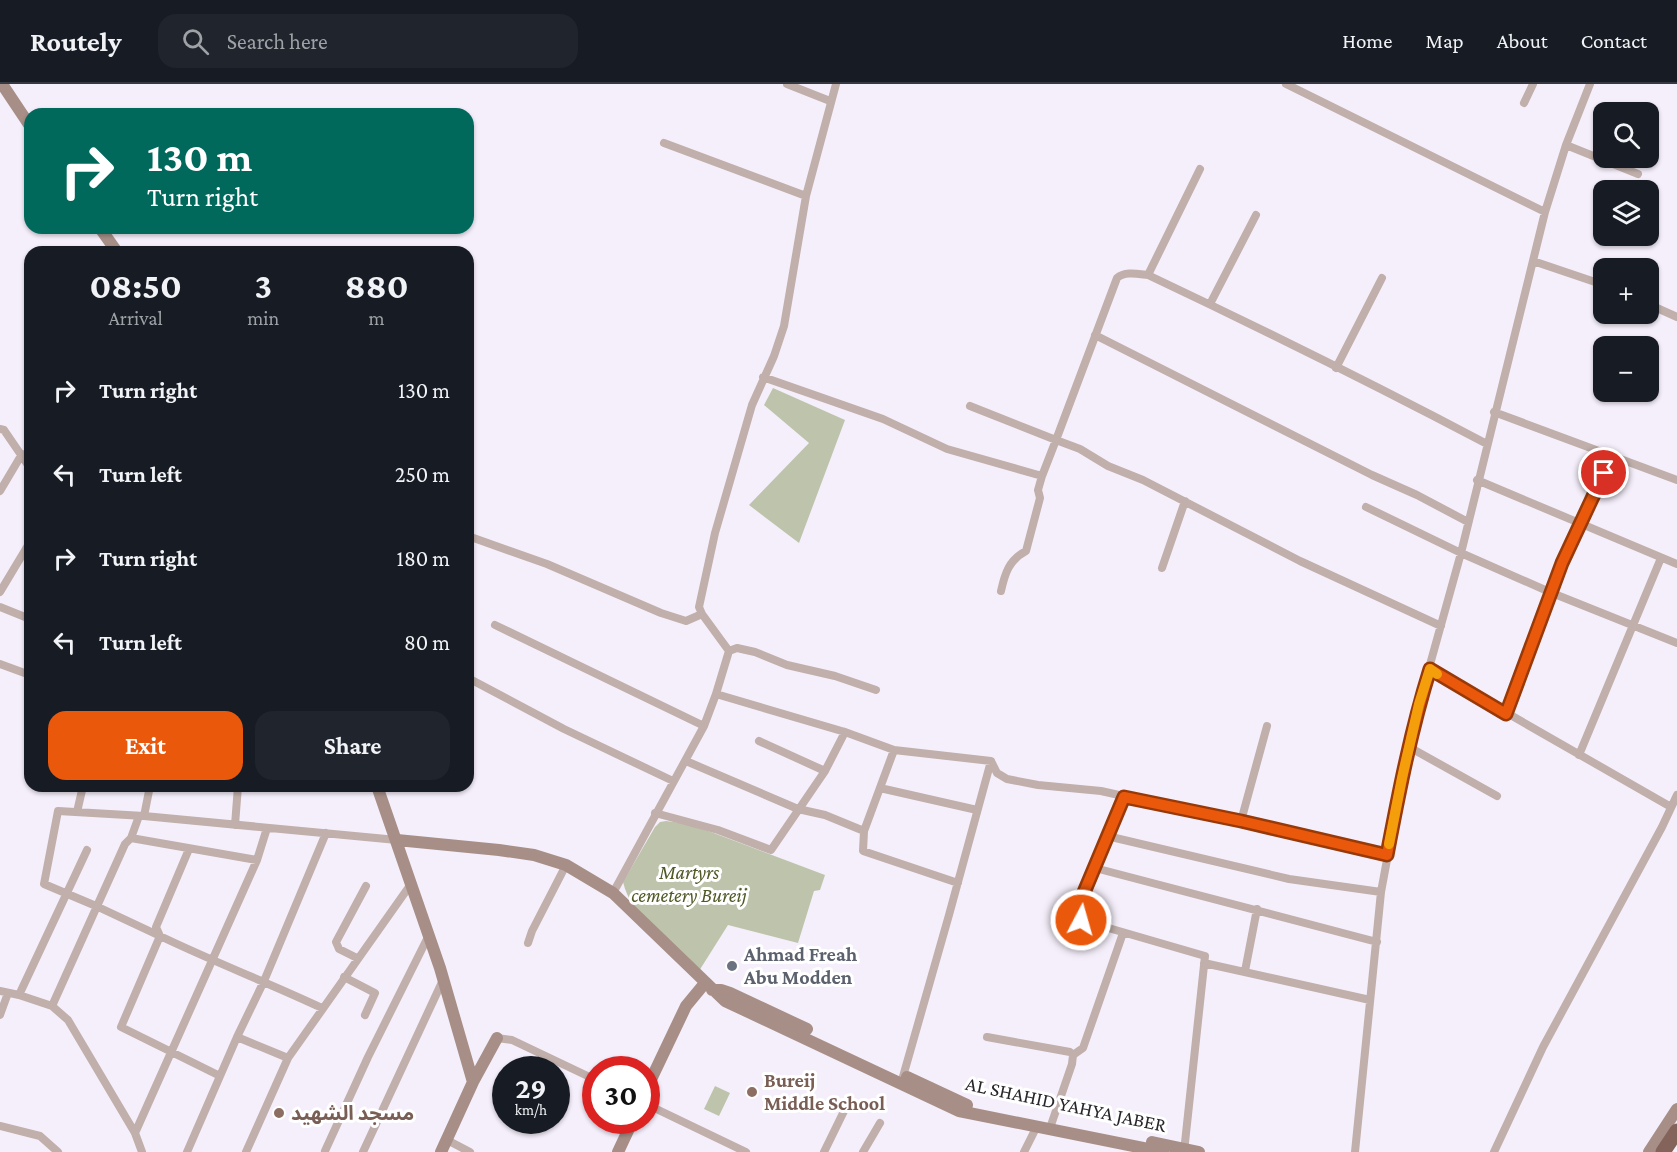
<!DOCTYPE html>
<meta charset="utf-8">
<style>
:root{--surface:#171b24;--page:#20242c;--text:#f1f3f6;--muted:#9ea1a6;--line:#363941;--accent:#ea580c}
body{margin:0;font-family:"Crimson Pro","Noto Sans Arabic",serif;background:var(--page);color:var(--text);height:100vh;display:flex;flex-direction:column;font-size:22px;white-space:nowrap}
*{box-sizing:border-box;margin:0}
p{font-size:20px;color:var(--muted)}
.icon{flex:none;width:33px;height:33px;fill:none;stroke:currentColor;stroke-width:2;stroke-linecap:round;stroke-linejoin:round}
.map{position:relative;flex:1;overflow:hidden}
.side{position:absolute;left:24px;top:162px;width:450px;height:546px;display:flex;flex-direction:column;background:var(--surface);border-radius:18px;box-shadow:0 2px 4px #0004}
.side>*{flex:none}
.banner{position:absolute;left:24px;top:24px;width:450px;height:126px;border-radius:18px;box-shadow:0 2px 4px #0004;background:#00695c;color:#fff;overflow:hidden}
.tools{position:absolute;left:1593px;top:18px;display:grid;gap:12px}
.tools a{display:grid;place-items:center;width:66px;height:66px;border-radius:12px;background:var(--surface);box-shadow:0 2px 4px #0004;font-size:30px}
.speed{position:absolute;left:492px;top:972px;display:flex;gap:12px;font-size:30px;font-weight:700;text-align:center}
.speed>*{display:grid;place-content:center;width:78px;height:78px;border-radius:50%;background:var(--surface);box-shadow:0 2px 4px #0004;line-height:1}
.speed small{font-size:15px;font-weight:400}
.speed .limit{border:9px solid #d22;background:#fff;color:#111}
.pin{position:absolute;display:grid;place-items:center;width:51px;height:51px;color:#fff;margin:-26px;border:3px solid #fff;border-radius:50%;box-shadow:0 2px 6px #0007}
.me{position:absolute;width:66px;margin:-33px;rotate:6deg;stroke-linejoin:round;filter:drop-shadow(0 0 4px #0008)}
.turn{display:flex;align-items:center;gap:21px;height:126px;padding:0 24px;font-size:27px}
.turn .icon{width:78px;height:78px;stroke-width:2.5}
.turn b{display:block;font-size:42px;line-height:51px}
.eta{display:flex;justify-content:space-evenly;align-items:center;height:102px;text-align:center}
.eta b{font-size:36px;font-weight:700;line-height:42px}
.cta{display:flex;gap:12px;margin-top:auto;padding:12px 24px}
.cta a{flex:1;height:69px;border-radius:18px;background:var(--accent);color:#fff;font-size:24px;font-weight:700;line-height:69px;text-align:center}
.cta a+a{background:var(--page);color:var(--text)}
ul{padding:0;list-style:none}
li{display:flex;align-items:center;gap:18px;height:84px;padding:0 24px}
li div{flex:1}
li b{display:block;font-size:22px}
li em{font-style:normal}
header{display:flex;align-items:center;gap:36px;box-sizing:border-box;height:84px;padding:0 30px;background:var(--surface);border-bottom:2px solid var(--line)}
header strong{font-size:28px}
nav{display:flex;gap:33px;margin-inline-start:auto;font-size:21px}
.search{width:420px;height:54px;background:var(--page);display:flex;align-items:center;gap:15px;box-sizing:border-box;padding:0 21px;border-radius:18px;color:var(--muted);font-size:22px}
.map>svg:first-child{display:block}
.green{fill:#bec4ac}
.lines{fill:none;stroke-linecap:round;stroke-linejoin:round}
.street{stroke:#c0afaa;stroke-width:8}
.secondary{stroke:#a78f88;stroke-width:12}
.highway{stroke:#84645a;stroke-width:15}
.route-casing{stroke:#983908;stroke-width:15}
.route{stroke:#ea580c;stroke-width:10}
.slow{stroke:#f59e0b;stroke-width:10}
.worship-dot{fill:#6b7280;stroke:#fff;stroke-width:2}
.education-dot{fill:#8d6e63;stroke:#fff;stroke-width:2}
.labels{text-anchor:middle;stroke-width:6;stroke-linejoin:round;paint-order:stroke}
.park-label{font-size:20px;font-style:italic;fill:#4f5925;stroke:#fff}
.worship-label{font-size:20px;font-weight:bold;fill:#5b616d;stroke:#fff;text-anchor:start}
.education-label{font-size:20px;font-weight:bold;fill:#785e54;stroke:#fff;text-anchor:start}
.street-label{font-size:20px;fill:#28262a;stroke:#fff}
</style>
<header>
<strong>Routely</strong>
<div class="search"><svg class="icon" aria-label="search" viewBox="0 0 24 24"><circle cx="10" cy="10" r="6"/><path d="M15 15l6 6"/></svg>Search here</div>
<nav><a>Home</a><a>Map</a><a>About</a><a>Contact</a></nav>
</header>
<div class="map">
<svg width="1677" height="1068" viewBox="0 0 1677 1068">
<rect width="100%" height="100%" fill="#f5effb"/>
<path class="green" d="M773 304 845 336 799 459 749 421 809 359 764 321Z
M666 737 682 739 711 748 825 791 820 806 814 807 798 859 728 841 699 887C674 863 631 833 623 798L655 743 660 738Z
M715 1002 730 1009 719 1032 704 1025Z"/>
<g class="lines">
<path class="street" d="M787 0 830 17
M1286 0 1545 128
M1524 19 1533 0
M664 59 806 112
M1566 61 1638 90
M1533 177 1604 201
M1148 191 1200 85
M1210 220 1256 131
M1648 220 1677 233
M1095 251 1372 391 1417 411 1468 438
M1336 284 1382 194
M763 293 883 335 947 365 1042 392 1056 356 1080 365 1108 382 1143 396 1300 477 1441 542
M970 322 1056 356 1117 194C1125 187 1138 190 1148 191 1262 245 1375 301 1487 360
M1494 328 1677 396
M0 345 4 346 30 384
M1477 396 1677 480
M0 407 22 370
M1366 423 1461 469 1552 509 1677 559
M468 452 547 480 661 529 686 537 702 530
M1162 484 1185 417
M1001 507C1005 489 1009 476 1026 467L1040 414 1038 406 1042 392
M0 508 30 458
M0 523 30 535
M495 541 704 642
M729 567 737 564 755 568 787 581 835 592 876 606
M0 580 30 591
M1430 585 1671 723
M468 594 564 645 673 697
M716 610 845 648 894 666 991 677 997 689 1007 695 1038 701 1101 707 1387 771
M1506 630 1562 479 1612 372
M759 657 825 687
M1409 663 1497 712
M894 666 864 747 863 767 958 799
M1579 671 1661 474
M686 677 798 725 825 731 864 747
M880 704 977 726
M1123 713 1077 825 1081 836 1205 872 1184 1068
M77 728 83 702
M655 729 718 746 771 766 825 687 845 648
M144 732 150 702
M1241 737 1267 642
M235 741 238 702
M1107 752 1289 795 1381 808
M131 754 257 776
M189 765 156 843 160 852C214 878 269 899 322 924
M1095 784 1377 858
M613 809 704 642 716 610 729 567 702 530 699 523 715 449 752 321 774 272 784 242 806 112 836 0
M528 859 532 847 566 781
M357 874 339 865 336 858 366 802
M1204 879 1370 916
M1245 887 1257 825
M344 893 375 909 365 931
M0 907 19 911 52 922 68 936 135 1049 142 1068
M19 911 87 766
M52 922 125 760 131 754 139 732
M0 931 8 909
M237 953 288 974
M987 953 1070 968 1073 971 1072 980 1050 1044
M497 954 512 956 596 996
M1073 971 1083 964 1123 849
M220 992 121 943 160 852 96 822 44 800 58 727 144 732 397 756
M902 996 949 831 991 677
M646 1020 746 1068
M0 1042 40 1052 58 1068
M135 1049 257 776 267 744
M447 1056 470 1068
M325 1067 368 973 429 851
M187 1068 237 953 264 897 326 749
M246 1068 288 974 411 800
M363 1068 443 896
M824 1068 846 1023
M863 1068 880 1039
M1024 1068 1037 1042
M1355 1068 1381 808 1402 695 1419 620 1461 469 1545 128 1566 61 1590 0
M1494 1068 1543 963 1662 743 1677 711"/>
<path class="secondary" d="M2 0 30 42
M100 144 117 168
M377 702 440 884 473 998
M397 756 499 766 534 771 566 781 613 809 725 917 959 1027 1163 1068
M712 906H721L730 909 807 945
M907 993 967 1021
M646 1006 686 922 705 899
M1152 1058 1199 1068
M441 1068 473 998 497 954
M618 1068 633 1036
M1649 1068 1677 1025"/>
<path class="highway" d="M1663 1068 1677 1047"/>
</g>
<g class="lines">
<g class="route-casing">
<path id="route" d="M1081 836 1077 825 1124 713 1241 737 1387 771C1399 708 1411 646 1430 585L1506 630 1562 479 1604 389"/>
</g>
<use href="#route" class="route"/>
<path class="slow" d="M1389 760 1402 694 1419 620 1430 585 1437 590"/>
</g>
<circle class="worship-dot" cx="732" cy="882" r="6"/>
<g class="education-dot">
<circle cx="752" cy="1008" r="6"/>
<circle cx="279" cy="1029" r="6"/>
</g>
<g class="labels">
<g class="park-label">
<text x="689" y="795">Martyrs<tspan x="689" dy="23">cemetery Bureij</tspan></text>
</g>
<g class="worship-label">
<text x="744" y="877">Ahmad Freah<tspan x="744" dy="23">Abu Modden</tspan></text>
</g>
<g class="education-label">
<text x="764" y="1003">Bureij<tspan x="764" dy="23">Middle School</tspan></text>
<text x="291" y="1036">مسجد الشهيد</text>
</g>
<g class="street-label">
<text transform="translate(1066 1020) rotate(12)" y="7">AL SHAHID YAHYA JABER</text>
</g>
</g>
</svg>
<div class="tools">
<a><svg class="icon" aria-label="search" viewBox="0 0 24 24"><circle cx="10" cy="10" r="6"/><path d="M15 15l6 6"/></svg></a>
<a><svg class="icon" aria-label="layers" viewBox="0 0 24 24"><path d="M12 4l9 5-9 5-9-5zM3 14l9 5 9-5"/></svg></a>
<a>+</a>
<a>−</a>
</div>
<div class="speed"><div>29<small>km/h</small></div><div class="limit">30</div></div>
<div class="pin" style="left:1604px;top:389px;background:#d93025"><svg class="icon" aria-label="arrive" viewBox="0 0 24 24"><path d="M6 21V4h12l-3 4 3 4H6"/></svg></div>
<svg class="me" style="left:1081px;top:836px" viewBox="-20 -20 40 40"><circle r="17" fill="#ea580c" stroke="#fff" stroke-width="3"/><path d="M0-11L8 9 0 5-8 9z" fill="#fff"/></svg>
<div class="banner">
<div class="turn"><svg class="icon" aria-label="right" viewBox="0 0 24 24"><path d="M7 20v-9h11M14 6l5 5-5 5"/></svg><div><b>130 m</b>Turn right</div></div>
</div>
<section class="side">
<div class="eta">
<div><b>08:50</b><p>Arrival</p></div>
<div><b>3</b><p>min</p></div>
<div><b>880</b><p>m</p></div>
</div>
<ul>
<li><svg class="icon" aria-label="right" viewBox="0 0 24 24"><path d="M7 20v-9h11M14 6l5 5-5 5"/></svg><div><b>Turn right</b></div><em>130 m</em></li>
<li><svg class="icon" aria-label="left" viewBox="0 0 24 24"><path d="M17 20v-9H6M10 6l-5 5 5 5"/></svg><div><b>Turn left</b></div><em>250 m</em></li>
<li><svg class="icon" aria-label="right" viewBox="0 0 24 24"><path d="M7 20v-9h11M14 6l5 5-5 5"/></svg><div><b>Turn right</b></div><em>180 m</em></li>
<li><svg class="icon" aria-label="left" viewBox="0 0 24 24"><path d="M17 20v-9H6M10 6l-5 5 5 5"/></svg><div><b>Turn left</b></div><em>80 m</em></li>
</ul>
<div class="cta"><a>Exit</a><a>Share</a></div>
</section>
</div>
